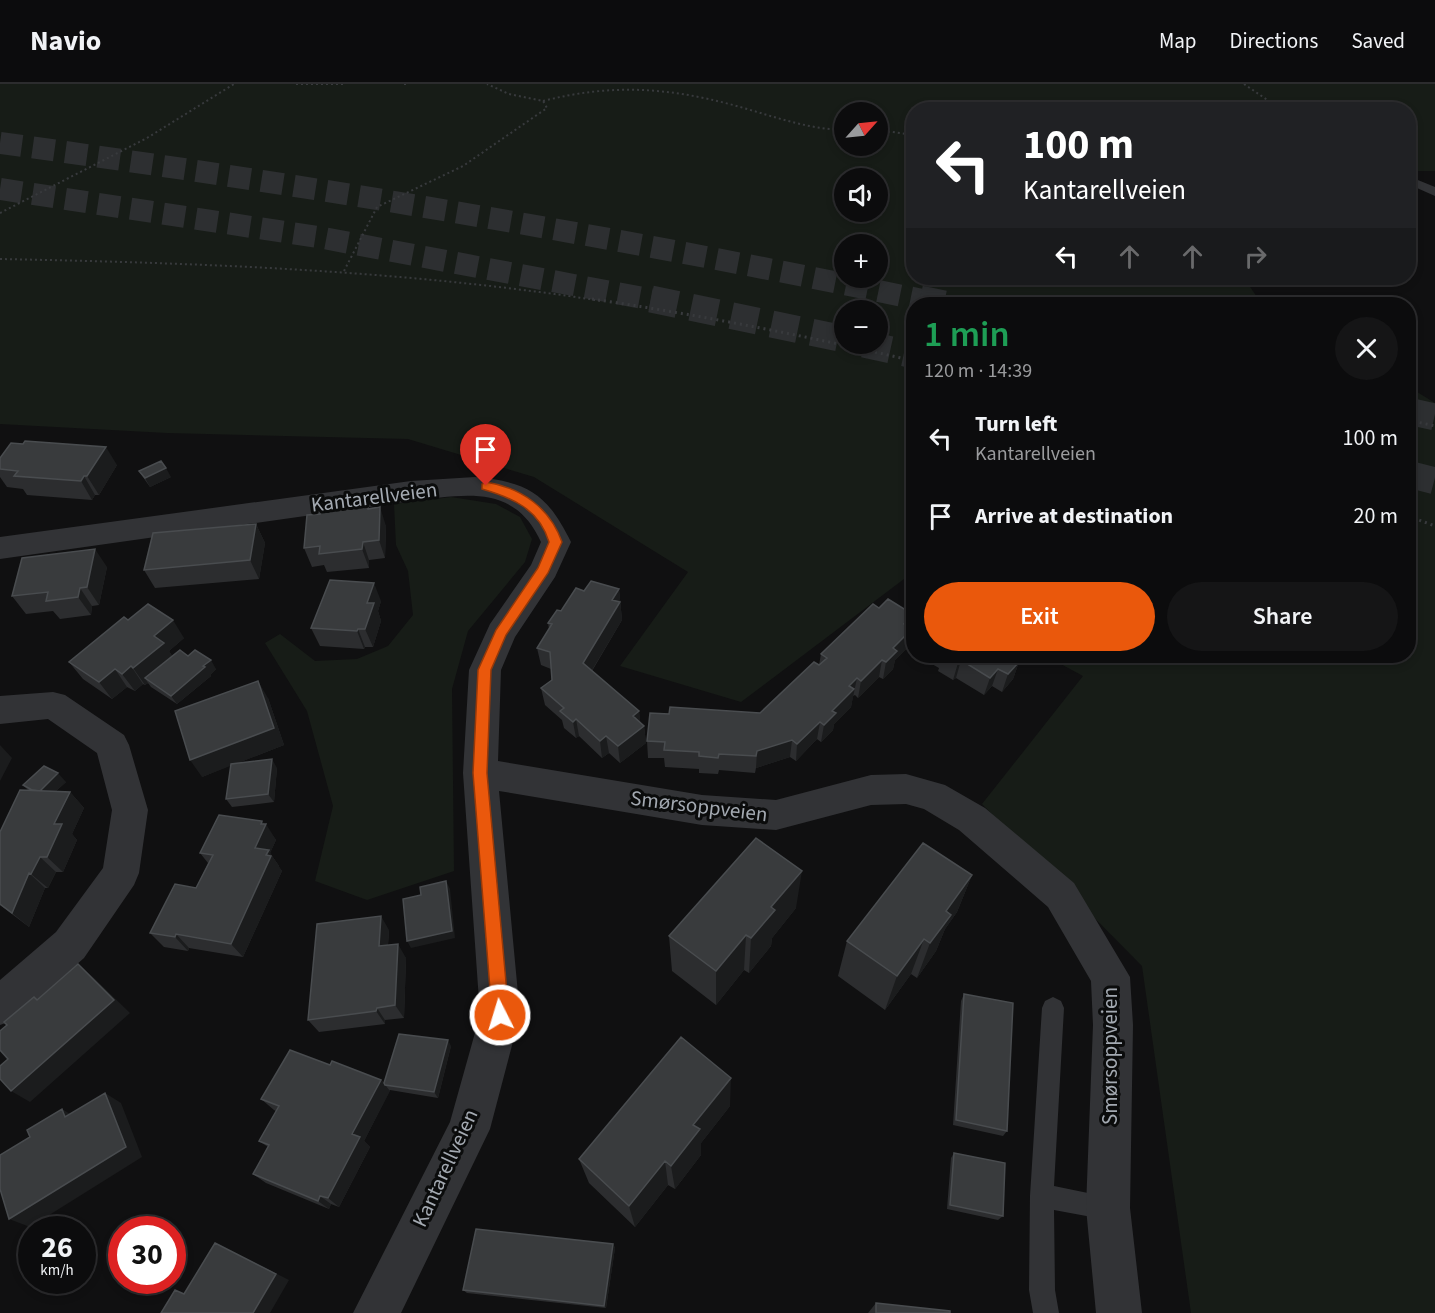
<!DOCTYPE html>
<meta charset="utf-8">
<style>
:root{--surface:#0c0c0d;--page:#151516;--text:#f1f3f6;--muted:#9a9b9d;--line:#2c2c2e;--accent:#ea580c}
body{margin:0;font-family:"Source Sans 3",sans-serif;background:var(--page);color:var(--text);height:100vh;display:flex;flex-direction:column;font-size:22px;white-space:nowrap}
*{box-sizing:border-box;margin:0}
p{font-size:20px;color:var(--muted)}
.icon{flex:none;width:33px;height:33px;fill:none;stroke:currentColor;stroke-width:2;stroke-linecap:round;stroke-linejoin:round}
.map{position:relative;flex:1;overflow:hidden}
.panel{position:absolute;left:906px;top:213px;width:510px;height:366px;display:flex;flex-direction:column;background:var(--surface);border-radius:24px;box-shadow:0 3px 9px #0003,0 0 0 2px var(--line)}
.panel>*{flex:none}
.top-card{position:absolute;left:906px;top:18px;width:510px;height:183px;border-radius:24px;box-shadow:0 3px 9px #0003,0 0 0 2px var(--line);background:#202124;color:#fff;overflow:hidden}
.needle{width:39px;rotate:63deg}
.fabs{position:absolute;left:834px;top:18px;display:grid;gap:12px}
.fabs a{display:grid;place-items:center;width:54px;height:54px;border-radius:50%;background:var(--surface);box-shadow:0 3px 9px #0003,0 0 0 2px var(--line);font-size:30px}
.speed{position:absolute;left:18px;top:1132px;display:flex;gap:12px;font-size:30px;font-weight:700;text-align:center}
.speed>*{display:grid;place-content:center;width:78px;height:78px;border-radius:50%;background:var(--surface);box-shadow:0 3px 9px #0003,0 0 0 2px var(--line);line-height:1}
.speed small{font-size:15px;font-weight:400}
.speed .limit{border:9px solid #d22;background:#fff;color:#111}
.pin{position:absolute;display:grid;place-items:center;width:51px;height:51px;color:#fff;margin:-62px -26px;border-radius:50% 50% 50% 0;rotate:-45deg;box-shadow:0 0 6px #0007}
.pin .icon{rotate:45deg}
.me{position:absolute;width:66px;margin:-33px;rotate:355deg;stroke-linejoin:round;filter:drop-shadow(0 0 4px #0008)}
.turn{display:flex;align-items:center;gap:21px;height:126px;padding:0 18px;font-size:27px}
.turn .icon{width:78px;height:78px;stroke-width:2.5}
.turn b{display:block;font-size:42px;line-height:51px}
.lanes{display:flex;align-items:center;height:57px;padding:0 18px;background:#0003;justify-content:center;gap:30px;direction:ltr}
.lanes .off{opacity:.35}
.round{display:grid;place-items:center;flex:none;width:63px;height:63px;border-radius:32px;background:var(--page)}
.headline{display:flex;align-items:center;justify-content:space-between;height:102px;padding:0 18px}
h1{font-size:36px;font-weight:600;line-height:45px;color:#1e9e55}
.cta{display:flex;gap:12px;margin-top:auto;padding:12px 18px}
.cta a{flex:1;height:69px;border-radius:36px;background:var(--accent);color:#fff;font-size:24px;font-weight:600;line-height:69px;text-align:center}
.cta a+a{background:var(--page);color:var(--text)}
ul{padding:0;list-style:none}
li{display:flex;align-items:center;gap:18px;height:78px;padding:0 18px}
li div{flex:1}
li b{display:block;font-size:22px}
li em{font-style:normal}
header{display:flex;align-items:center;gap:36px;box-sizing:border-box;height:84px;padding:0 30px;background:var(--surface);border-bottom:2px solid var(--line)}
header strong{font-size:28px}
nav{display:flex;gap:33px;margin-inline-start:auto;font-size:21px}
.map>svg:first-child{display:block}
.green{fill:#171c17;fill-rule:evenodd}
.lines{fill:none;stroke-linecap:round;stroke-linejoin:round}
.motorway-tunnel-far1{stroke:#2d2f31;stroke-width:22;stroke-dasharray:22 11;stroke-linecap:butt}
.motorway-tunnel{stroke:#2d2f31;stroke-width:27;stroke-dasharray:27 14;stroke-linecap:butt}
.path-far1{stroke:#383a3d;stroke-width:2;stroke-dasharray:2 3;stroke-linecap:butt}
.path{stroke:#383a3d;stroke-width:3;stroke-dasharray:2 4;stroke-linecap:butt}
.service{fill:#323336;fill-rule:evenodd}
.minor{fill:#323336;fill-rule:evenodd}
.wall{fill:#2c2d2f}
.shaded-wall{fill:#1b1c1d}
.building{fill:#393b3d;stroke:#494c4f;stroke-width:1.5}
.route{fill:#ea580c;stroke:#983908;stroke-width:1.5}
.labels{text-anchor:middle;stroke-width:6;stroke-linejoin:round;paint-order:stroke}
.street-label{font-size:21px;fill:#a3a9b1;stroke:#0b0c0c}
</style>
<header>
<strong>Navio</strong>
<nav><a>Map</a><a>Directions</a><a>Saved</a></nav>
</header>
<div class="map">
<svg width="1435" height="1229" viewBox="0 0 1435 1229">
<rect width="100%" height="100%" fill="#101011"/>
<path class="green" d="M0 0H1435V87H1409L1408 26H914V194H1244L1257 213 1267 220H914L913 500 904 495 741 618 620 582 688 488 534 393 408 355 167 349 0 340ZM844 28H878V62H844ZM844 94H878V128H844ZM844 160H878V194H844ZM844 226H878V260H844Z
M1409 303 1435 319V1229H1191L1142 882 982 720 1083 592 1046 572H1408Z
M451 413 496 420 520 433 532 455 525 478 468 547 452 605 454 787 367 816 315 797 333 722 307 627 265 559 280 550 315 577 357 575 388 562 413 531 408 487 396 461 394 420Z"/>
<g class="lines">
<path class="motorway-tunnel-far1" d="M0 59C311 101 620 153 927 217
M0 105 318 153 659 217"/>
<path class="motorway-tunnel" d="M651 215 844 255
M920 215 944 220
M864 260 914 271
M1408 327 1435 333
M1408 390 1435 397"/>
<path class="path-far1" d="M296 0H344
M404 0H409
M1244 0 1282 26
M543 17C610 0 666 3 733 21 770 31 805 45 844 46
M878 46 914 51
M0 129 147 54 234 0
M0 175C201 179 403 186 602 217
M344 187 377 123 463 82 547 24 543 17 509 10 487 0"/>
<path class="path" d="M592 215C700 231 807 252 914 277
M1408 336 1435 342
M1408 432 1435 442"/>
<path class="service" d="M1408 92 1435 103V112L1408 100Z
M1053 913 1061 917 1064 924 1054 1102 1117 1115 1120 1124 1117 1133 1108 1136 1054 1126 1055 1206 1059 1229H1033L1029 1206 1030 1112 1042 924 1045 917Z"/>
<path class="minor" d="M475 393C529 398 547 410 571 458L555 493 515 553 501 586 498 677 702 711 776 716 871 691 906 690 945 701 985 724 1074 799 1130 893 1133 941 1130 1124 1142 1229H1096L1086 1124 1093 941 1091 897 1048 823 959 746 924 725 906 720 871 721 776 746 702 741 499 707 520 931 490 1045 401 1229H353L450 1038 480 931 463 689 469 586 490 540 531 481 541 458C514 399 465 411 411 417L0 475V453L411 397Z
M53 608 65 611 124 651 129 661 148 726 139 789 134 801 84 874 14 936 0 941V896L56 848 103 784 112 726 97 669 48 635 0 640V612Z"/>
</g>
<path class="wall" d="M0 374 117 381 99 411H95L92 416 27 411 23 405 7 403 0 393Z
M139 387 171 393 150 403 145 396Z
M368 420 369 424 386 442 385 474 369 476V484L327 488 324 481 312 483 304 464 320 430Z
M256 440 265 459 259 495 155 504 144 486Z
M107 483 99 521 92 522 91 531 60 535 53 527 26 530 12 512Z
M619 505 622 536 592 587 639 627 640 638 644 642 646 659 620 679 609 669 602 674 579 652 576 654 564 644 562 636 545 621 541 604 552 596 551 585 541 581 537 564 549 545 548 539 584 507Z
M381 517 378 527 381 537 373 563H365L364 565 320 562 311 544Z
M128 536 184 554 169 567 172 572H188L216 585 210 591 211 592 177 620 151 603 148 599 145 601 143 600 135 607 127 603 112 615 83 595 69 578Z
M911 544 912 545 908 563 895 576 893 585 883 595 879 593 858 614 855 611 853 612 851 623 834 640 833 646 821 658 817 655 796 677 790 673 756 684 755 689 719 686 718 690 699 689V685L665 683 664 674H648L647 657 669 630 760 629 819 581 821 570Z
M918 572H1014L1013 574 1019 578 1013 595 1002 608 992 602 984 611 956 594 953 596 938 587 939 584Z
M268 614 284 661 235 680 277 684 274 718 232 723 226 715 231 681 202 693Z
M66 698 56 707 70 708 84 724 72 750 77 756 63 788H56L48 804H45L29 843 0 821V748L28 706 23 701Z
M262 737 276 756 270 769 279 782V783L282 787 243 873 189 864 188 867 164 863 150 849 196 804 208 779 200 769Z
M972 791 957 828 945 845 936 867 917 894 911 890 885 926 838 892 847 857Z
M796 824 772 854 771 862 749 889 744 886 716 921 672 887 669 852Z
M389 846 388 861 406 874 404 934 385 936V940L319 948 308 936Z
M964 910 1007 1047 1003 1052 953 1041 961 917Z
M451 962 438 1014 390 1006 364 1057 370 1063 339 1123 331 1120 329 1125 266 1099 253 1090 268 1063 259 1057 276 1027 274 1026 261 1015 330 981 381 996 384 999Z
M730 1022 701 1059V1071L675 1105 668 1101 635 1143 589 1099 579 1075Z
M954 1069 1003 1132 998 1136 947 1125 951 1074Z
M613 1160 615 1164 606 1224 467 1209 463 1206Z
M876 1219 950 1229H868Z"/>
<path class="shaded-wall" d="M106 363 117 381 99 411 87 392Z
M166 384 171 393 150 403 145 394Z
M84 392 95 411 92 416 81 397Z
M380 423 386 442 385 474 379 456Z
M256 440 265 459 259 495 250 476Z
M363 458 369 476V484L362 465Z
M95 465 107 483 99 521 87 503Z
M374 499 381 517 378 527 381 537 373 563 365 545 367 519Z
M80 504 92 522 91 531 78 513Z
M619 505 622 536 586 596 583 579 612 516Z
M914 531 910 547 912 545 908 563 895 576 893 585 883 595 886 578 904 540Z
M173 536 184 554 169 567 175 576 145 594 148 599 145 601 133 584 154 552Z
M358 545 365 563 364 565 357 547Z
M211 576 216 585 210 591 211 592 177 620 171 612Z
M882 576 879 593 858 614 861 597Z
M961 576 956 594 953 596 958 579Z
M1019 578 1013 595 1002 608 1008 590Z
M131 582 143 600 135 607 122 590Z
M115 585 127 603 112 615 99 598Z
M998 585 992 602 984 611 990 594Z
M857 594 851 623 834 640 833 646 821 658 824 641 849 602Z
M258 597 268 614 284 661 202 693 190 676Z
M639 627 641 644 633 632Z
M576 635 579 652 576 654 573 638Z
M820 638 817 655 796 677 797 660Z
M644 642 646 659 620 679 618 662Z
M606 652 609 669 602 674 600 657Z
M792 656 790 673 756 684 757 667Z
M0 661 12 674 0 697Z
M272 675 277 684 274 718 268 710Z
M58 689 66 698 44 718 37 709Z
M70 708 84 724 72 750 77 756 63 788 47 773 54 740Z
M262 737 265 742 266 740 276 756 270 769 279 782V783L282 787 243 873 231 860Z
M40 773 56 788 48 804 31 790Z
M802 787 796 824 772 854 771 862 749 889 751 854 771 823Z
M29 789 45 804 29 843 12 829Z
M972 791 957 828 945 845 936 867 917 894 930 859 946 827Z
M446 797 450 805 455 854 411 864 407 857Z
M381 832 389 846 387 876 379 862Z
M176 850 189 864 188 867 175 853Z
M746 851 744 886 716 921V887Z
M924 855 911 890 885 926 897 892Z
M398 860 406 874 404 934 395 921Z
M78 880 94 894 130 929 30 1018 11 1007Z
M377 924 385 936V940L376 927Z
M448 956 451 962 438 1014 434 1008Z
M731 994 730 1022 701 1059V1071L675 1105 671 1082 693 1041Z
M381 996 390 1007 364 1057 370 1063 339 1123 328 1114 352 1050Z
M105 1009 121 1019 142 1073 30 1143 9 1135Z
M62 1025 80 1036 65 1033Z
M665 1077 668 1101 635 1143 629 1122Z
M320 1112 331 1120 329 1125 318 1117Z
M613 1160 615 1164 606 1224 604 1222Z
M230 1166 289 1196 270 1229H253Z"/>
<path class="building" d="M25 357 106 363 87 392H84L81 397 14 392 18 387 0 385V374L11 359 23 360Z
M161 377 166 384 145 394 139 387Z
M368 420V425L380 423 379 456 363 458 362 465 319 470 320 462 304 464 307 431 320 430V426Z
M256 440 250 476 144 486 153 449Z
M95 465 87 503 80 504 78 513 46 517 48 508 12 512 22 474Z
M330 496 374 499 367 519H374L365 545H358L357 547 311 544Z
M591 497 619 505 612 516 620 518 583 579 639 627 633 632 644 642 618 662 606 652 600 657 576 635 573 638 560 627 564 624 541 604 552 596 550 568 537 564 552 540 548 539 557 526 561 527 576 504 584 507Z
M888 515 914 531 904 540 912 545 893 564 897 567 886 578 882 576 861 597 857 594 849 602 854 605 832 627 836 629 824 641 820 638 797 660 792 656 757 667 756 672 719 670 718 674 699 672V668L664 666 665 658 647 657 650 629 669 630 670 623 760 629 814 578 819 581 827 574 821 570 873 520 879 524Z
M148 520 173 536 154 552 164 559 133 584 131 582 122 590 115 585 99 598 69 578 124 533 128 536Z
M180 566 188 572 195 566 211 576 203 582 205 583 171 612 145 594Z
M945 572H1009L1019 578 1008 590 998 585 990 594 961 576 958 579Z
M258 597 274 644 190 676 175 627Z
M272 675 268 710 226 715 231 680Z
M44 682 58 689 40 707 32 706 23 701Z
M20 706 70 708 54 740H62L47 773H40L31 790 29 789 12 829 0 820V748Z
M219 731 262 737 261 740H266L255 764 269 766 266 771 271 772 231 860 176 850 175 853 150 849 175 800 196 804 213 771 200 769Z
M756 754 802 787 771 823 775 826 751 854 746 851 716 887 669 852Z
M923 759 972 791 946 827 951 831 930 859 924 855 897 892 847 857Z
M446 797 452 847 407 857 403 815 421 811 420 803Z
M381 832 379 862 398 860 395 921 377 924 376 927 308 936 317 840Z
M78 880 114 916 11 1007 0 995V982L8 975 0 966V947L7 941 4 938 34 913 37 916Z
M964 910 1013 919 1007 1047 956 1036Z
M399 950 448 956 434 1008 385 1001 384 999Z
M681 953 731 994 693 1041 700 1045 671 1082 665 1077 629 1122 579 1075Z
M290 966 330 981 332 977 381 996 352 1050 360 1053 328 1114 320 1112 318 1117 253 1090 269 1061 259 1057 279 1022 261 1015Z
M105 1009 126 1063 9 1135 0 1105V1071L30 1053 27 1046 62 1025 65 1033Z
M954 1069 1005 1079 1003 1132 950 1121Z
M476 1145 613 1160 604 1222 463 1206Z
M215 1159 276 1190 253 1229H161L175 1206 184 1210Z
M876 1219 950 1227V1229H876Z"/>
<path class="route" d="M486 398C522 404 550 424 562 458L548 489 506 551 491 586 487 689 509 931 506 936 500 939 495 936 492 931 473 689 478 586 496 546 538 484 549 458C539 425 513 414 482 405V400Z"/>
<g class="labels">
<g class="street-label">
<text transform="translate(374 413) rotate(-7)" y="7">Kantarellveien</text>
<text transform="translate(699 722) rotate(7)" y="7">Smørsoppveien</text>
<text transform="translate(1110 972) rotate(-90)" y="7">Smørsoppveien</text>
<text transform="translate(445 1084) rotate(-65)" y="7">Kantarellveien</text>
</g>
</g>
</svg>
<div class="fabs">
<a><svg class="needle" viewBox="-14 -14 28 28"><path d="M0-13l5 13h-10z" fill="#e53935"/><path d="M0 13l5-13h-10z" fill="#9a9b9d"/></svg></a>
<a><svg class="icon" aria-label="sound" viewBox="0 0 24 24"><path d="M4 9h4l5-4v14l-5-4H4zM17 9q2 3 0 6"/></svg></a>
<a>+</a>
<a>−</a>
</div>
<div class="speed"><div>26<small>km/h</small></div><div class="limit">30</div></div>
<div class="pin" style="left:486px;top:402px;background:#d93025"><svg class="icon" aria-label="arrive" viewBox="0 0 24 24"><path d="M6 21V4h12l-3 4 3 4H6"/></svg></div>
<svg class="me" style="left:500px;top:931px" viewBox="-20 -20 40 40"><circle r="17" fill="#ea580c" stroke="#fff" stroke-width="3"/><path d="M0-11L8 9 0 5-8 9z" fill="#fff"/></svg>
<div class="top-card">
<div class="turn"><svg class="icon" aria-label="left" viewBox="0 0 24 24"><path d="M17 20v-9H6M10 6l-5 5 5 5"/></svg><div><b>100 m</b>Kantarellveien</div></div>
<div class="lanes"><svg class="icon" aria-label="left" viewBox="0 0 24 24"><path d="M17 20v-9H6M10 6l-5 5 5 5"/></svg><svg class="icon off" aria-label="ahead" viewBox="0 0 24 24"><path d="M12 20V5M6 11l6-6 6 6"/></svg><svg class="icon off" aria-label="ahead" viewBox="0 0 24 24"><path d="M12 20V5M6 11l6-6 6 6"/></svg><svg class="icon off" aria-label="right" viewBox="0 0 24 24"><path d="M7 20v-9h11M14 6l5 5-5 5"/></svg></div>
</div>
<section class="panel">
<div class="headline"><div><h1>1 min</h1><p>120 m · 14:39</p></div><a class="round"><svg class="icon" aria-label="close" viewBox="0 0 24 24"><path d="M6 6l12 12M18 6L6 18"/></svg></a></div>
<ul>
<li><svg class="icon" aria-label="left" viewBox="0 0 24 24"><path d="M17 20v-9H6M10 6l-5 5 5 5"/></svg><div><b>Turn left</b><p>Kantarellveien</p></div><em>100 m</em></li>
<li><svg class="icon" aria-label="arrive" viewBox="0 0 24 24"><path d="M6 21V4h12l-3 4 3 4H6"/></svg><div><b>Arrive at destination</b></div><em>20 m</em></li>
</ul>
<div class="cta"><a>Exit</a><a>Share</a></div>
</section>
</div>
